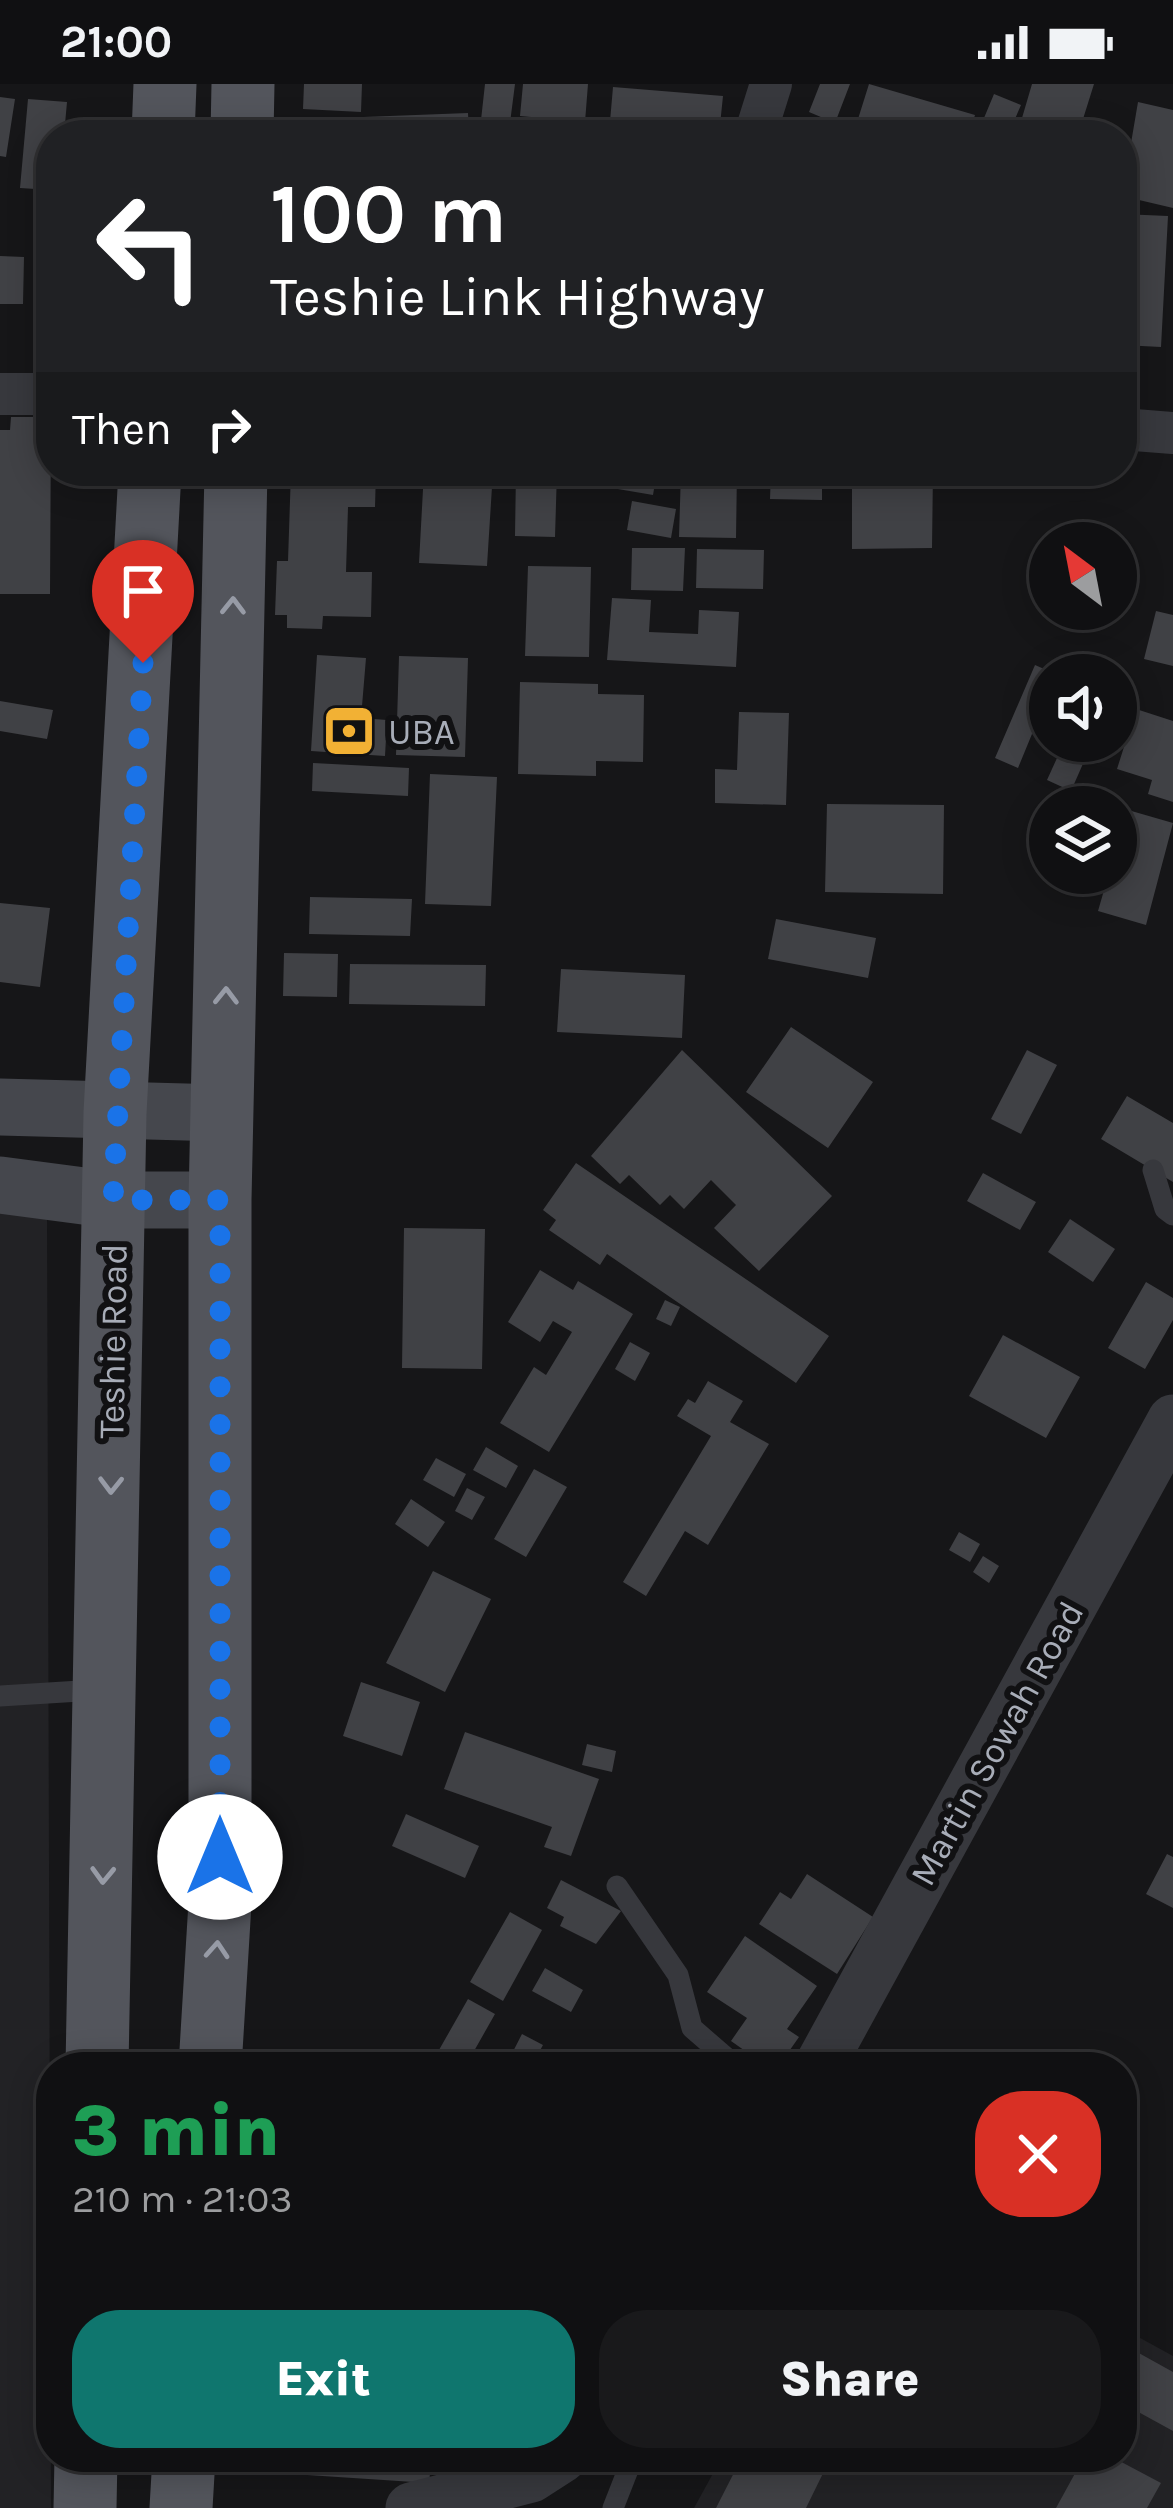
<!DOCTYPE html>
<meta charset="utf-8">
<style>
:root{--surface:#101012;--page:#19191b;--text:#f1f3f6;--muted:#9c9d9f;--line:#303032;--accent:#0f766e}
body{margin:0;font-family:Karla,sans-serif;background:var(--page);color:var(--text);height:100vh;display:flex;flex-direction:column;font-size:45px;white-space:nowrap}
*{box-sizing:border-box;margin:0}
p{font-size:39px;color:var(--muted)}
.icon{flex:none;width:66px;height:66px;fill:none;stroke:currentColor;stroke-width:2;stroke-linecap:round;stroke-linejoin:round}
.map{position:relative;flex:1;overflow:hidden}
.side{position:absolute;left:36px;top:1968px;width:1101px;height:420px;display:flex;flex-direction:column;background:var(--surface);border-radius:48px;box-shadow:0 6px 30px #0003,0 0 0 3px var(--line)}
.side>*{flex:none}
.banner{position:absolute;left:36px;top:36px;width:1101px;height:366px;border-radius:48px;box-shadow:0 6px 30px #0003,0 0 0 3px var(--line);background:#202124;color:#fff;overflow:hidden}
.needle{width:78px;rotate:328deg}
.controls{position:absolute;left:1029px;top:438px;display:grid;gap:24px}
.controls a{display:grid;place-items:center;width:108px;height:108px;border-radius:50%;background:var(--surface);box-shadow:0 6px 30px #0003,0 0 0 3px var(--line);font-size:60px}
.pin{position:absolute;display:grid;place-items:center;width:102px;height:102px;color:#fff;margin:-123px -51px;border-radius:50% 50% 50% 0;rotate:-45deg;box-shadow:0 0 12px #0007}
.pin .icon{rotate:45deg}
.me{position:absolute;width:132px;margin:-66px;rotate:0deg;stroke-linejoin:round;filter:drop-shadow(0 0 9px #0008)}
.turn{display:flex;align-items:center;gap:42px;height:252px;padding:0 36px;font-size:54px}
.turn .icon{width:156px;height:156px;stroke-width:2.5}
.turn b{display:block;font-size:84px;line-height:102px}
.then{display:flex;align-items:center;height:114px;padding:0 36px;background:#0003;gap:24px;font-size:45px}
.round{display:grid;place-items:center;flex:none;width:126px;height:126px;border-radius:48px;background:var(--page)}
.headline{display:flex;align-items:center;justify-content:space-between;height:204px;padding:0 36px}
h1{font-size:72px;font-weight:800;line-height:90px;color:#1e9e55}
.button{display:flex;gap:24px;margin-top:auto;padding:24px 36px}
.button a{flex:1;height:138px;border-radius:48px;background:var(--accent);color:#fff;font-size:48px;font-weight:800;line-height:138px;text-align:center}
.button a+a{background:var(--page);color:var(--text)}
.status{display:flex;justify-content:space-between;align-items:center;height:84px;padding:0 60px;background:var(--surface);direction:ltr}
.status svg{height:33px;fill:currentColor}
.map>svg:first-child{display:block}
.built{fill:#222225}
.building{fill:#404145}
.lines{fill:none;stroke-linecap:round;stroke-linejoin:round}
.service{stroke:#37383d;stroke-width:21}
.minor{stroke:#37383d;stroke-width:42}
.tertiary{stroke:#37383d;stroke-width:51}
.secondary{stroke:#45474d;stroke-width:57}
.primary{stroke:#53555c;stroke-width:63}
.oneway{stroke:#979ba6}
.route{stroke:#1a73e8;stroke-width:21;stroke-dasharray:0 37.8}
.labels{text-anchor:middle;stroke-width:12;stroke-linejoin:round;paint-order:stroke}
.poi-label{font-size:36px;fill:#a8adb8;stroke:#111113;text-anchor:start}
.street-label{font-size:36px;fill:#a8adb8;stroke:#111113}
</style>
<div class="status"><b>21:00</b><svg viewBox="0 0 49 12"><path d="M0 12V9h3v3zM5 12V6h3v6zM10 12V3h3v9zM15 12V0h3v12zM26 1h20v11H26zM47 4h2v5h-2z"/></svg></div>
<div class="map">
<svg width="1173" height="2424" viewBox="0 0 1173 2424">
<rect width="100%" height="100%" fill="#161618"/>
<path class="built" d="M0 1125 47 1129 51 2424H0Z
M1122 2244 1173 2272V2424H694L722 2373H1122Z"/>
<path class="building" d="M304 0H362L361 28 303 25Z
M485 0H515L510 39 481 36Z
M523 0H588L585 38 520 32Z
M820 0H850L835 39 809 28Z
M869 0 975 31 969 51H853Z
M1032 0H1094L1078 51 1022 34Z
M613 3 723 12 719 51 609 49Z
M994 10 1021 21 1008 51 979 46Z
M0 13 15 15 6 73 0 72Z
M28 15 67 18 64 51H51V106L20 104Z
M1138 18 1173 26V124L1122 112Z
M468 29 469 51H364L363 33Z
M1122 130 1168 132 1161 263 1122 261Z
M0 172 24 173 23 220H0Z
M11 333H51L50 510H0V346H10Z
M291 387H376L375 423H348L346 488H372L371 533 323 532 322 545 287 544V531H275L277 477H288Z
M424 387H493L487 482 419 479Z
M516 387H557L555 453 515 452Z
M567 387H657L653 411 565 396Z
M681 387H737L736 454 679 453Z
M771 387H822V416L770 415Z
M852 387H933L932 464 852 465Z
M632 417 676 425 671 454 627 446Z
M632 464H685L683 507 631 506Z
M697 465 764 466 763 505 696 504Z
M528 482 591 483 589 573 525 572Z
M612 514 651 516 649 548 698 550 699 526 739 528 736 583 607 576Z
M1156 527 1173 531V582L1144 575Z
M317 571 366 574 361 634 387 636 385 672 311 667Z
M399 572 468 574 465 673 396 671Z
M1035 581 1058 591H1050V657H1093L1071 707 1047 696 1062 663 1032 650 1018 684 995 674Z
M520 598 598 600V610L644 611 643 678 596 677V692L518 690Z
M0 617 53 626 47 655 0 647Z
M1136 625 1173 637V718L1148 710 1152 696 1117 685Z
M739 628 789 629 786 721 715 719V685L737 686Z
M313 679 409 684 408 712 312 707Z
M430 690 497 693 491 822 425 820Z
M827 720 944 721 943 810 825 808Z
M1128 726 1173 739 1146 841 1098 827 1109 789H1116V766Z
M310 813 412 815 410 852 309 850Z
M0 819 50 824 40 903 0 898Z
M776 835 876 854 868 894 768 875Z
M284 869 338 870 337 913 283 912Z
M350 880 486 881 485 922 349 920Z
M561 885 685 891 682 954 557 948Z
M791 943 873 998 828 1064 746 1008Z
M682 966 832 1112 759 1187 714 1144 736 1121 711 1096 684 1125 670 1111 660 1121 629 1091 620 1100 591 1072Z
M1027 966 1057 981 1021 1050 991 1035Z
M1127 1012 1173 1039V1098L1101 1055Z
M576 1079 829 1252 796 1299 607 1170 600 1181 549 1146 556 1136 543 1126Z
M983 1089 1036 1118 1020 1146 967 1117Z
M1070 1135 1115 1165 1093 1198 1048 1168Z
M404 1144 485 1145 482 1285 402 1284Z
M540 1186 573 1206 578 1197 633 1230 549 1368 500 1339 534 1283 546 1291 572 1248 553 1237 540 1258 508 1238Z
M1146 1198 1173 1214V1236L1145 1285 1108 1264Z
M665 1216 680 1223 671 1242 656 1235Z
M1003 1251 1080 1293 1046 1354 969 1312Z
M630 1258 650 1269 635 1297 615 1285Z
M708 1297 743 1317 730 1338 769 1360 708 1461 685 1447 646 1512 623 1498 711 1352 677 1332 688 1315 695 1319Z
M486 1363 518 1382 506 1404 473 1386Z
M436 1374 466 1390 454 1413 423 1396Z
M534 1385 567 1403 526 1473 494 1455Z
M467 1404 485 1413 472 1436 455 1427Z
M411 1415 445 1438 428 1463 395 1440Z
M959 1448 980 1460 970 1478 949 1466Z
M983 1472 999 1482 989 1499 973 1488Z
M433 1487 491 1515 445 1608 386 1579Z
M361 1598 420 1618 402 1672 343 1652Z
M465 1648 599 1695 571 1772 544 1763 552 1743 444 1705Z
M587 1660 616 1667 612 1688 582 1681Z
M406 1730 479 1762 465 1794 392 1762Z
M1167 1770 1173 1773V1824L1146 1810Z
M807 1790 873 1833 837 1890 759 1840 780 1808 791 1815Z
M561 1796 621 1827 596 1860 560 1842 564 1833 547 1824Z
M510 1828 542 1846 503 1917 470 1898Z
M745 1852 817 1902 787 1945 799 1953 778 1983H768L731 1957 747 1934 707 1908Z
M545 1884 583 1906 571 1928 532 1907Z
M468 1915 495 1930 465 1983H437L431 1980Z
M522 1950 543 1961 531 1983H505Z
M1137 2268 1173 2288V2347L1122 2319V2294Z
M248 2373H479V2376L431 2380 429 2399 247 2387Z
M742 2373H831L806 2424H716Z
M1084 2373H1112L1161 2399 1147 2424H1056Z"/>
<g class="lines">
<path class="service" d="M1153 1086 1165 1125 1173 1131
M0 1612 96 1606
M617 1802 678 1891 692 1944 737 1983
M613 2424 633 2373"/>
<path class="minor" d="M755 51 771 0
M0 310H51
M1122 345 1173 349"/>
<path class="tertiary" d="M819 1983 1173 1336
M411 2424 531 2393 562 2373"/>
<path class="secondary" d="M0 1023 223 1029
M0 1101 114 1116H220"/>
<path class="primary" d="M163 51 165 0
M242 51 243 0
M97 1983 115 1029 150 387
M210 1983 220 1819V1116L236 387
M85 2424 86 2373
M181 2424 184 2373"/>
</g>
<defs><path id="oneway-chevron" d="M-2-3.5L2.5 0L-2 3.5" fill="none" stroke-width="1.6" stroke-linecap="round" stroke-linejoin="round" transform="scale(3)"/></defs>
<g class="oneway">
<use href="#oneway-chevron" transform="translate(233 522) rotate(-89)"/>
<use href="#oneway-chevron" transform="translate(226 912) rotate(-89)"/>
<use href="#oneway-chevron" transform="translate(111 1401) rotate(91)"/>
<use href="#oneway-chevron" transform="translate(103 1791) rotate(92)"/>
<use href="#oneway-chevron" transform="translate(217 1866) rotate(-86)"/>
</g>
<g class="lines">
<path class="route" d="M143 579 113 1116H220V1773"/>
</g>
<defs>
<g id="bank-square" transform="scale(2.7)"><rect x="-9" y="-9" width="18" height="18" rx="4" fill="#f2b134" stroke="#111113"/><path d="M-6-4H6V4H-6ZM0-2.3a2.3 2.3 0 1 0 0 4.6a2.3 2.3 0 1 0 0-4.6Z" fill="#111"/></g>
</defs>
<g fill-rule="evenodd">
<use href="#bank-square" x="349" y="647"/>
</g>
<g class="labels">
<g class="poi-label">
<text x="388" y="660">UBA</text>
</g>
<g class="street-label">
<text transform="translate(112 1257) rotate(-89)" y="13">Teshie Road</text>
<text transform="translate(996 1659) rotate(-61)" y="13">Martin Sowah Road</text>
</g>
</g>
</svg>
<div class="controls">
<a><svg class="needle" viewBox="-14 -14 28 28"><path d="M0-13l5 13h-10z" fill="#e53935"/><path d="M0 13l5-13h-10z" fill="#9c9d9f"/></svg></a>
<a><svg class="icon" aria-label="sound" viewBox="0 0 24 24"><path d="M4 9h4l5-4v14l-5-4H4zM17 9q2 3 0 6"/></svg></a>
<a><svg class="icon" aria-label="layers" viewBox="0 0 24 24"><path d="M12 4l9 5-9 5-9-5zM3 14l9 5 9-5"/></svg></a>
</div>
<div class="pin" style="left:143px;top:579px;background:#d93025"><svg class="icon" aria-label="arrive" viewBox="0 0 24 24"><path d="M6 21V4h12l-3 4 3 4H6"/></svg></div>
<svg class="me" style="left:220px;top:1773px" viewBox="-20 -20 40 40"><circle r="19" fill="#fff"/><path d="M0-13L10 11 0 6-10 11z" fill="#1a73e8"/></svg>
<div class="banner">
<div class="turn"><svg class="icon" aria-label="left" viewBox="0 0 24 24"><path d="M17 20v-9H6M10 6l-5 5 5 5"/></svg><div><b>100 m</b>Teshie Link Highway</div></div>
<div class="then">Then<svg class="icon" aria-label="right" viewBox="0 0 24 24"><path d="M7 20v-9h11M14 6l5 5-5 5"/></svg></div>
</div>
<section class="side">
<div class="headline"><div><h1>3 min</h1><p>210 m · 21:03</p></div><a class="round" style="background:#d93025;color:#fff"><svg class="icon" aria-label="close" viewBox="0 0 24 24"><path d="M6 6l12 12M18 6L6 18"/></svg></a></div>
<div class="button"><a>Exit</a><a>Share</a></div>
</section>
</div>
